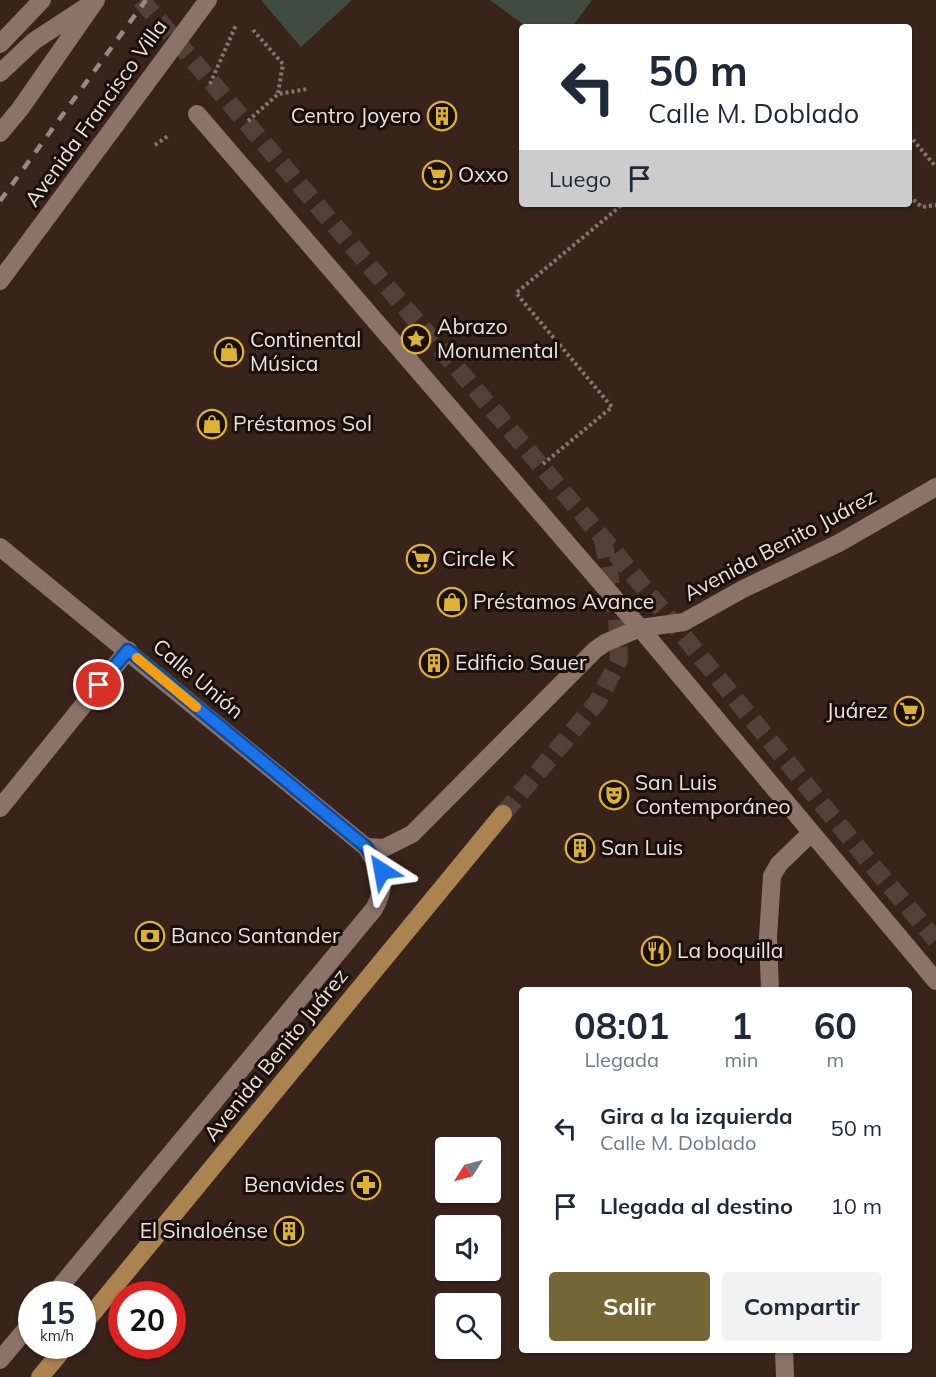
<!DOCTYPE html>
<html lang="es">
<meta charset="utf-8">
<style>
:root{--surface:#fff;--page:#f2f2f3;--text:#1f2937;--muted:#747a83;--accent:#746735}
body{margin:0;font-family:Mulish,sans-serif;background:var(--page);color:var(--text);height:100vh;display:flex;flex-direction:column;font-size:22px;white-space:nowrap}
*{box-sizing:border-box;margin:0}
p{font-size:20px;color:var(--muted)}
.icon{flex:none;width:33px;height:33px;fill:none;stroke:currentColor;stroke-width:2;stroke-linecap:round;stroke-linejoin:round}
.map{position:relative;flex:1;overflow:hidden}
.sheet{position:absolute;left:519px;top:987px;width:393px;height:366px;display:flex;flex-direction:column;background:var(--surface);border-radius:6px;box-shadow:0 2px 4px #0004}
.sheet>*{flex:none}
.banner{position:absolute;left:519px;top:24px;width:393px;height:183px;border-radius:6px;box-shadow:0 2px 4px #0004;background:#fff;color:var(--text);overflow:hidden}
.needle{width:39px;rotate:234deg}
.fabs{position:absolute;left:435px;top:1137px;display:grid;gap:12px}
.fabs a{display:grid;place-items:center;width:66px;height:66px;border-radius:6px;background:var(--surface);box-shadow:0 2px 4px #0004;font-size:30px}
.speed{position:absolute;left:18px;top:1281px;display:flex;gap:12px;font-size:30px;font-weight:700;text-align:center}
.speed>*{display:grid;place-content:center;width:78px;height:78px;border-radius:50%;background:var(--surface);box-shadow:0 2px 4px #0004;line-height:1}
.speed small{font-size:15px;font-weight:400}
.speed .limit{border:9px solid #d22;background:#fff;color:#111}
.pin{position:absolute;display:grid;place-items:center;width:51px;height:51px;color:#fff;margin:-26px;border:3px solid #fff;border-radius:50%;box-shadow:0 2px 6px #0007}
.me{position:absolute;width:66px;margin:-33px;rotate:326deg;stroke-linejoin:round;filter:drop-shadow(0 0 4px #0008)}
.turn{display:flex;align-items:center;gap:21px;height:126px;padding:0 30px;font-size:27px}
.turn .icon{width:78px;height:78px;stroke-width:2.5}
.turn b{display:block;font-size:42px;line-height:51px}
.then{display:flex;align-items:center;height:57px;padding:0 30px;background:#0003;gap:12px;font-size:22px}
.eta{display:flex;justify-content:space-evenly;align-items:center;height:102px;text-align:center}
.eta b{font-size:36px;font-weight:700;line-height:42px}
.primary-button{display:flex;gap:12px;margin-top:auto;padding:12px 30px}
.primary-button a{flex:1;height:69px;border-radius:6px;background:var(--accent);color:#fff;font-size:24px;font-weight:700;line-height:69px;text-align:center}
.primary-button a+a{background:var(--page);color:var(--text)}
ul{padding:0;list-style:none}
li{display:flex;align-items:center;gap:18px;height:78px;padding:0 30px}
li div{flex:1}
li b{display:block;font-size:22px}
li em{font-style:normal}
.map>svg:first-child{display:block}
.green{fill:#404c3f}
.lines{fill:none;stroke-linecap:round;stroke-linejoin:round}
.primary-tunnel{stroke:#544038;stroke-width:18;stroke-dasharray:18 9;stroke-linecap:butt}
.path{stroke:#87756e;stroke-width:4;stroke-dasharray:3 3;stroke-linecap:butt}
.lane{stroke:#8c7369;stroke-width:18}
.street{stroke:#8c7369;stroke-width:18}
.secondary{stroke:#8c7369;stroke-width:18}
.primary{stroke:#aa8350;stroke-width:18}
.rail{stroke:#9a8982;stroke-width:4.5;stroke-dasharray:10 10;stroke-linecap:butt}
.route-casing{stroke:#114b97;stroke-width:15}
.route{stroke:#1a73e8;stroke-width:10}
.slow{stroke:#f59e0b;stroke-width:10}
.labels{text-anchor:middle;stroke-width:6;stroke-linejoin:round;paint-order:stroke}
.street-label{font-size:21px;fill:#eee0da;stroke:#19100c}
.poi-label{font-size:21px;fill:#eee0da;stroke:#19100c;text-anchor:start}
</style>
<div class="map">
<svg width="936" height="1377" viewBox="0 0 936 1377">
<rect width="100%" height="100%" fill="#39241c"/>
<path class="green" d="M261 0H352L301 47Z
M490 0H592L572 27H527Z"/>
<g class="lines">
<path class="primary-tunnel" d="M141 0 602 537 877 871 936 940
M503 814 598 701 619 660 617 618 603 539"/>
<path class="path" d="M253 30 283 64 278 93
M210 84 236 25
M248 121 278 94 307 89
M909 135 936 167
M155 145 169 135
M909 196 922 207 936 205
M543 464 612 407 516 293 623 204"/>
<path class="lane" d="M0 73 34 41 86 7
M0 133 20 109 96 0
M0 547 366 847C382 871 389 882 374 909L54 1294
M0 808 128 650
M0 1360 32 1322"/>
<path class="street" d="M197 114 640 628 936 981
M366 847 384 848 412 834 595 650 605 643 640 628 684 622 743 589 839 543 936 487
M770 990 768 937 772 876 779 864 811 833
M784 1350 785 1377"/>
<path class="secondary" d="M0 44 42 0
M0 281 208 0"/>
<path class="primary" d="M82 1326 503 814
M40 1377 66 1346"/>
<path class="rail" d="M0 201 146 0"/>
</g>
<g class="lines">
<g class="route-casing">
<path id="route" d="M99 685 128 650 366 847 382 871"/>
</g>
<use href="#route" class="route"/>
<path class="slow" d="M137 658 196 707"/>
</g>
<defs>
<g id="building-ring" transform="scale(1.5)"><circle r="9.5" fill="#19100c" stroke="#dcb233" stroke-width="1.5"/><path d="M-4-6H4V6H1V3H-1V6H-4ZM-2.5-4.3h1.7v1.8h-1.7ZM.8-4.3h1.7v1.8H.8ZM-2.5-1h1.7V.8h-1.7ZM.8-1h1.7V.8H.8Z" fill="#dcb233"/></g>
<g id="supermarket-ring" transform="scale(1.5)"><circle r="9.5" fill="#19100c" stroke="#dcb233" stroke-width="1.5"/><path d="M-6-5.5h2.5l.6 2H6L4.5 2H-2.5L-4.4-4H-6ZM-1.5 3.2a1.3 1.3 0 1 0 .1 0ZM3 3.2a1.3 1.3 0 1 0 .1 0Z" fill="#dcb233"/></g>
<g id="sight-ring" transform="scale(1.5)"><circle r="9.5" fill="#19100c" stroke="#dcb233" stroke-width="1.5"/><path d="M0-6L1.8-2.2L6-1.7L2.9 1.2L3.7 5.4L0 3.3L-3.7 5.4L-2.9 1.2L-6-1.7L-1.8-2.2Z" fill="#dcb233"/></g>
<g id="shop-ring" transform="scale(1.5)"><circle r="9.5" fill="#19100c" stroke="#dcb233" stroke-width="1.5"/><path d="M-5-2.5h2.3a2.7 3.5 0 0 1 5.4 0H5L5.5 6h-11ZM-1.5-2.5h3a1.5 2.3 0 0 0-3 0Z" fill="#dcb233"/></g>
<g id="theatre-ring" transform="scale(1.5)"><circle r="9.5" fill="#19100c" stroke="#dcb233" stroke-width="1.5"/><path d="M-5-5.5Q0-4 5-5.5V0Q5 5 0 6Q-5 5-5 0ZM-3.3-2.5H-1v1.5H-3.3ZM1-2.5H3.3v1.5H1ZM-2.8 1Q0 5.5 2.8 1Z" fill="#dcb233"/></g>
<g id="bank-ring" transform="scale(1.5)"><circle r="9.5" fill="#19100c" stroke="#dcb233" stroke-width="1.5"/><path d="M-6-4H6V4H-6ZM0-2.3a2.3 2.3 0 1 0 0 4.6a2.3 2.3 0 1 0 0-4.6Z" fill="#dcb233"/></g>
<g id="restaurant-ring" transform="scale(1.5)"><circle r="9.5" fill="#19100c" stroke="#dcb233" stroke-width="1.5"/><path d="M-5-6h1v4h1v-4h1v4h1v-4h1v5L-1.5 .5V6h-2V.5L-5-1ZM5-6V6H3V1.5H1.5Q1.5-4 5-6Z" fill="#dcb233"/></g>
<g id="pharmacy-ring" transform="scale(1.5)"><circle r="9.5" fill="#19100c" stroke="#dcb233" stroke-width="1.5"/><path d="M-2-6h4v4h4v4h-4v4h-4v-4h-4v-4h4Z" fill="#dcb233"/></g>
</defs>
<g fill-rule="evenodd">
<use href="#building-ring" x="442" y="116"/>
<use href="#supermarket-ring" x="437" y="175"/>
<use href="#sight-ring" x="416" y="339"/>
<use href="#shop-ring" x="229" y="352"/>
<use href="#shop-ring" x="212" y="424"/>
<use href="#supermarket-ring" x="421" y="559"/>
<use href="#shop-ring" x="452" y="602"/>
<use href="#building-ring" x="434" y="663"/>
<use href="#supermarket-ring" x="909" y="711"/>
<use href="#theatre-ring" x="614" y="795"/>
<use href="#building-ring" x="580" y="848"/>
<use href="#bank-ring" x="150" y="936"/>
<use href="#restaurant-ring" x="656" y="951"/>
<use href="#pharmacy-ring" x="366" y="1185"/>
<use href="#building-ring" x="289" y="1231"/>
</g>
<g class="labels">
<g class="street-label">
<text transform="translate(96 113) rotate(-54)" y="7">Avenida Francisco Villa</text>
<text transform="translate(780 545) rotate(-28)" y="7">Avenida Benito Juárez</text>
<text transform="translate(198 679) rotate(40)" y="7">Calle Unión</text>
<text transform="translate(276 1055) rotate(-51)" y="7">Avenida Benito Juárez</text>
</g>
<g class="poi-label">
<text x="421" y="123" text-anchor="end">Centro Joyero</text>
<text x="458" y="182">Oxxo</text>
<text x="437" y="334">Abrazo<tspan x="437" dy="24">Monumental</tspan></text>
<text x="250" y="347">Continental<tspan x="250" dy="24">Música</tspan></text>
<text x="233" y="431">Préstamos Sol</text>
<text x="442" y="566">Circle K</text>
<text x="473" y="609">Préstamos Avance</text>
<text x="455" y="670">Edificio Sauer</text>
<text x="888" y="718" text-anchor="end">Juárez</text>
<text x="635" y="790">San Luis<tspan x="635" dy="24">Contemporáneo</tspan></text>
<text x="601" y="855">San Luis</text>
<text x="171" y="943">Banco Santander</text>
<text x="677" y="958">La boquilla</text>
<text x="345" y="1192" text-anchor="end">Benavides</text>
<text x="268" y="1238" text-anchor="end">El Sinaloénse</text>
</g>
</g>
</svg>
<div class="fabs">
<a><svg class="needle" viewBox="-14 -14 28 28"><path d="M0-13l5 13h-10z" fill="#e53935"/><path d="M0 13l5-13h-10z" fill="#747a83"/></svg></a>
<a><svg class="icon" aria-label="sound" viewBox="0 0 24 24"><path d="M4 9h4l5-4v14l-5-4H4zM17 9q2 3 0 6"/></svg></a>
<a><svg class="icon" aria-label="search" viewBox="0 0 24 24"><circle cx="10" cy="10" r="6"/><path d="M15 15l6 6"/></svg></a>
</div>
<div class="speed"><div>15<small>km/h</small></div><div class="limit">20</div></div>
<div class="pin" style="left:99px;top:685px;background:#d93025"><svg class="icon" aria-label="arrive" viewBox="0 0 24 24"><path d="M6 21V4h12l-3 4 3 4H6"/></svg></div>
<svg class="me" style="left:382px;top:871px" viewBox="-20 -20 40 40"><path d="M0-17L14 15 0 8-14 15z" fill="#1a73e8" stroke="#fff" stroke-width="4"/></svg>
<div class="banner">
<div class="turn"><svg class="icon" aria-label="left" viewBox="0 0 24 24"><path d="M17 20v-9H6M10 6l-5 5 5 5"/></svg><div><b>50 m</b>Calle M. Doblado</div></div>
<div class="then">Luego<svg class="icon" aria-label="arrive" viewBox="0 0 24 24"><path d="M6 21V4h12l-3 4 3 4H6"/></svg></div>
</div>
<section class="sheet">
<div class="eta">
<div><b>08:01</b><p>Llegada</p></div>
<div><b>1</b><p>min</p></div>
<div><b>60</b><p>m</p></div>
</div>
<ul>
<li><svg class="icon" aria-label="left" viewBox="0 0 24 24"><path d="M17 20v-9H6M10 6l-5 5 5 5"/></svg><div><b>Gira a la izquierda</b><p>Calle M. Doblado</p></div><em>50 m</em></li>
<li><svg class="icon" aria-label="arrive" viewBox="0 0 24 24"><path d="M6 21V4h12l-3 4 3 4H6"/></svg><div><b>Llegada al destino</b></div><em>10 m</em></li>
</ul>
<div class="primary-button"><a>Salir</a><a>Compartir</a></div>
</section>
</div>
